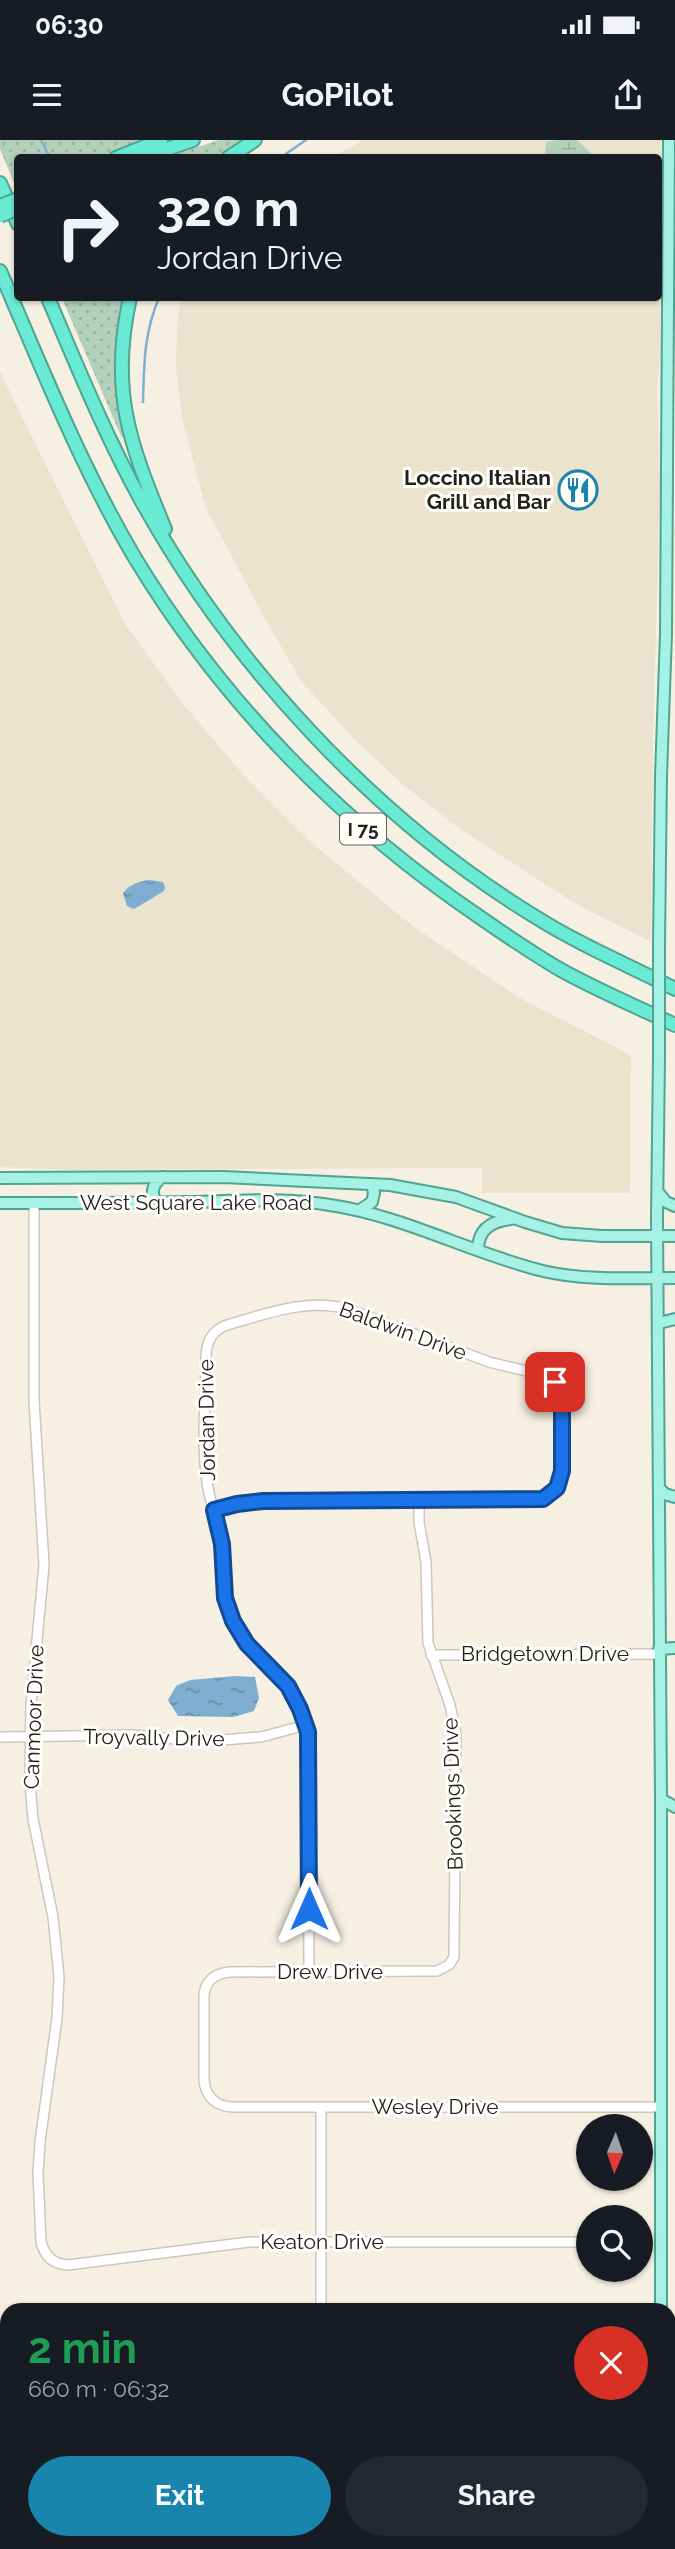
<!DOCTYPE html>
<meta charset="utf-8">
<style>
:root{--surface:#171b24;--page:#242831;--text:#f1f3f6;--muted:#9ea1a6;--accent:#1984ac}
body{margin:0;font-family:Raleway,sans-serif;background:var(--page);color:var(--text);height:100vh;display:flex;flex-direction:column;font-size:26px;white-space:nowrap}
*{box-sizing:border-box;margin:0}
p{font-size:23px;color:var(--muted)}
.icon{flex:none;width:38px;height:38px;fill:none;stroke:currentColor;stroke-width:2;stroke-linecap:round;stroke-linejoin:round}
.map{position:relative;flex:1;overflow:hidden}
.details{position:absolute;left:0px;top:2163px;width:676px;height:247px;display:flex;flex-direction:column;background:var(--surface);border-radius:21px 21px 0 0;box-shadow:0 2px 5px #0004}
.details>*{flex:none}
.hud{position:absolute;left:14px;top:14px;width:648px;height:147px;border-radius:7px;box-shadow:0 2px 5px #0004;background:#171b24;color:var(--text);overflow:hidden}
.needle{width:46px;rotate:182deg}
.controls{position:absolute;left:576px;top:1974px;display:grid;gap:14px}
.controls a{display:grid;place-items:center;width:77px;height:77px;border-radius:50%;background:var(--surface);box-shadow:0 2px 5px #0004;font-size:35px}
.pin{position:absolute;display:grid;place-items:center;width:60px;height:60px;color:#fff;margin:-30px;border-radius:14px;box-shadow:0 4px 10px #0006}
.me{position:absolute;width:77px;margin:-38px;rotate:0deg;stroke-linejoin:round;filter:drop-shadow(0 0 5px #0008)}
.turn{display:flex;align-items:center;gap:24px;height:147px;padding:0 28px;font-size:32px}
.turn .icon{width:91px;height:91px;stroke-width:2.5}
.turn b{display:block;font-size:49px;line-height:60px}
.round{display:grid;place-items:center;flex:none;width:74px;height:74px;border-radius:37px;background:var(--page)}
.summary{display:flex;align-items:center;justify-content:space-between;height:119px;padding:0 28px}
h1{font-size:42px;font-weight:700;line-height:52px;color:#1e9e55}
.primary-button{display:flex;gap:14px;margin-top:auto;padding:14px 28px}
.primary-button a{flex:1;height:80px;border-radius:42px;background:var(--accent);color:#fff;font-size:28px;font-weight:700;line-height:80px;text-align:center}
.primary-button a+a{background:var(--page);color:var(--text)}
.status{display:flex;justify-content:space-between;align-items:center;height:49px;padding:0 35px;background:var(--surface);direction:ltr}
.status svg{height:19px;fill:currentColor}
header{display:flex;justify-content:space-between;align-items:center;height:91px;padding:0 28px;background:var(--surface);font-size:32px;font-weight:700}
.map>svg:first-child{display:block}
.built{fill:#ebe3ce}
.grass{fill:url(#grass-dots)}
.wetland{fill:url(#wetland-marsh)}
.water{fill:url(#water-ripples)}
.lines{fill:none;stroke-linecap:round;stroke-linejoin:round}
.stream{stroke:#7faed1;stroke-width:2.5}
.minor-casing{stroke:#cdc7ba;stroke-width:12}
.major-casing{stroke:#50a493;stroke-width:14}
.highway-casing{stroke:#50a493;stroke-width:16}
.minor{stroke:#fff;stroke-width:9}
.major{stroke:#a5f2e5;stroke-width:10}
.highway{stroke:#69ead3;stroke-width:12}
.major-bridge-casing{stroke:#50a493;stroke-width:14;stroke-linecap:butt}
.highway-bridge-casing{stroke:#50a493;stroke-width:16;stroke-linecap:butt}
.major-bridge{stroke:#a5f2e5;stroke-width:10}
.highway-bridge{stroke:#69ead3;stroke-width:12}
.route-casing{stroke:#114b97;stroke-width:18}
.route{stroke:#1a73e8;stroke-width:12}
.labels{text-anchor:middle;stroke-width:6;stroke-linejoin:round;paint-order:stroke}
.shield{fill:#fffefb;stroke:#65635f;stroke-width:2}
.shield-label{font-size:19px;font-weight:bold;fill:#23211c}
.poi-label{font-size:21px;font-weight:bold;fill:#23211c;stroke:#fffefb;text-anchor:end}
.street-label{font-size:21px;fill:#23211c;stroke:#fffefb}
</style>
<div class="status"><b>06:30</b><svg viewBox="0 0 49 12"><path d="M0 12V9h3v3zM5 12V6h3v6zM10 12V3h3v9zM15 12V0h3v12zM26 1h20v11H26zM47 4h2v5h-2z"/></svg></div>
<header><svg class="icon" aria-label="menu" viewBox="0 0 24 24"><path d="M4 6h16M4 12h16M4 18h16"/></svg>GoPilot<svg class="icon" aria-label="share" viewBox="0 0 24 24"><path d="M12 15V3M7 8l5-5 5 5M5 13v7h14v-7"/></svg></header>
<div class="map">
<svg width="675" height="2409" viewBox="0 0 675 2409">
<defs>
<pattern id="grass-dots" width="8" height="8" patternUnits="userSpaceOnUse" patternTransform="scale(1.75)"><rect width="8" height="8" fill="#b3d0bb"/><path d="M2 2h.1M6 6h.1" fill="none" stroke="#9ab2a0" stroke-width="1.8" stroke-linecap="round"/></pattern>
<pattern id="wetland-marsh" width="20" height="14" patternUnits="userSpaceOnUse" patternTransform="scale(1.75)"><rect width="20" height="14" fill="#b3d0bb"/><path d="M1 5h8M5 5V1M11 12h8M15 12V8" fill="none" stroke="#9ab2a0"/></pattern>
<pattern id="water-ripples" width="26" height="14" patternUnits="userSpaceOnUse" patternTransform="scale(1.75)"><rect width="26" height="14" fill="#7faed1"/><path d="M2 4q2-2 4 0t4 0M15 11q2-2 4 0t4 0" fill="none" stroke="#688da9"/></pattern>
</defs>
<rect width="100%" height="100%" fill="#f6f0e2"/>
<path class="built" d="M363 0H661L660 221 657 248 660 343 653 601 651 802 581 767 461 690 402 644 352 597 301 541 264 477 205 366 182 277 176 228 177 184 181 158H658V18L334 17Z
M0 232 125 484 184 565 247 639 315 706 414 787 520 858 631 915 630 1053H482V1028L74 1030 0 1027Z"/>
<path class="grass" d="M0 0H144L103 17 18 18 17 50 0 9Z
M219 0H244L219 17 164 18Z
M62 158H126C119 188 113 218 116 250 118 266 122 282 125 298H122L117 287Z"/>
<path class="wetland" d="M557 0H577L595 17H545L546 2Z"/>
<path class="water" d="M150 740 163 742 165 747 164 751 134 769 127 766 123 753C130 744 139 741 150 740Z
M235 1536 255 1537 259 1558 254 1571 233 1577 178 1576 168 1560 176 1546 190 1540Z
M571 2403H630L629 2409H568Z"/>
<g class="lines">
<path class="stream" d="M41 0 48 14
M280 18 306 0
M143 262C144 225 144 192 159 158"/>
<g class="minor-casing">
<path id="minor" d="M34 1063V1260L44 1425 31 1564 30 1643 33 1679 53 1777 59 1837 57 1878 40 2002 38 2033 41 2101C44 2116 53 2124 68 2125L249 2102H588
M419 1361V1382L426 1422 428 1503 450 1565 456 1595 454 1817 449 1825 437 1831 229 1832C214 1834 205 1841 204 1856V1941C206 1957 216 1966 232 1967H661
M214 1370 238 1364 263 1361 543 1359 554 1352 562 1336 561 1252 555 1243 543 1235 489 1222 348 1169C304 1158 266 1174 224 1186 210 1193 206 1204 206 1219 206 1259 201 1302 207 1342 210 1364 219 1383 222 1405 225 1432 221 1457 234 1483 246 1507 266 1520 282 1540 295 1555 303 1574 308 1593L309 1832
M431 1515 659 1514
M0 1597 133 1595 185 1600H221L261 1597 306 1585
M321 1967V2170
M0 2321 7 2318
M254 2403V2409
M107 2409V2403
M466 2409 467 2403"/>
</g>
<g class="major-casing">
<path id="major" d="M659 804 661 636 666 494 669 0
M659 918 657 1077 661 1659V2170
M0 1038 223 1037 390 1045 456 1057 525 1082 562 1093 602 1096H675
M658 1052 666 1062 675 1066
M156 1062C150 1052 153 1043 163 1037
M0 1063C64 1063 128 1063 191 1062 237 1061 284 1057 330 1065 404 1076 470 1113 543 1131 586 1141 631 1138 675 1138
M360 1070 372 1062 374 1053 372 1044
M478 1110C478 1089 492 1081 511 1079
M659 1183 675 1179
M659 1348 665 1354 675 1357
M659 1509 675 1508
M661 1659 675 1667
M662 2403V2409"/>
</g>
<g class="highway-casing">
<path id="highway" d="M116 18 161 0
M141 18 193 0
M228 18 255 0
M0 43 18 84
M0 131C42 228 81 327 135 418 222 562 342 684 481 778 507 796 533 814 561 830 597 850 637 867 675 885
M48 158C77 226 105 295 141 360 231 523 374 678 534 776 578 804 628 825 675 849
M130 158C109 251 130 304 165 389"/>
</g>
<use href="#minor" class="minor"/>
<use href="#major" class="major"/>
<use href="#highway" class="highway"/>
<g class="major-bridge-casing">
<path id="major-bridge" d="M659 918V804"/>
</g>
<g class="highway-bridge-casing">
<path id="highway-bridge" d="M0 66 18 59
M0 76 18 68"/>
</g>
<use href="#major-bridge" class="major-bridge"/>
<use href="#highway-bridge" class="highway-bridge"/>
</g>
<g class="lines">
<g class="route-casing">
<path id="route" d="M309 1769 308 1592 300 1569 288 1546 247 1504 233 1481 225 1458 222 1404 214 1370 237 1364 263 1361 543 1359 557 1348 562 1331V1257L555 1242"/>
</g>
<use href="#route" class="route"/>
</g>
<defs>
<g id="restaurant-ring" transform="scale(2.0125)"><circle r="9.5" fill="#fffefb" stroke="#1984ac" stroke-width="1.5"/><path d="M-5-6h1v4h1v-4h1v4h1v-4h1v5L-1.5 .5V6h-2V.5L-5-1ZM5-6V6H3V1.5H1.5Q1.5-4 5-6Z" fill="#1984ac"/></g>
</defs>
<g fill-rule="evenodd">
<use href="#restaurant-ring" x="578" y="350"/>
</g>
<g class="labels">
<rect class="shield" x="340" y="673.5" width="46" height="31" rx="5"/>
<g class="shield-label">
<text x="363" y="696">I 75</text>
</g>
<g class="poi-label">
<text x="551" y="345">Loccino Italian<tspan x="551" dy="24">Grill and Bar</tspan></text>
</g>
<g class="street-label">
<text x="196" y="1070">West Square Lake Road</text>
<text transform="translate(403 1191) rotate(20)" y="7">Baldwin Drive</text>
<text transform="translate(207 1280) rotate(-91)" y="7">Jordan Drive</text>
<text x="545" y="1521">Bridgetown Drive</text>
<text transform="translate(34 1577) rotate(-88)" y="7">Canmoor Drive</text>
<text transform="translate(154 1598) rotate(1)" y="7">Troyvally Drive</text>
<text transform="translate(453 1654) rotate(-92)" y="7">Brookings Drive</text>
<text x="330" y="1839">Drew Drive</text>
<text x="435" y="1974">Wesley Drive</text>
<text x="322" y="2109">Keaton Drive</text>
</g>
</g>
</svg>
<div class="controls">
<a><svg class="needle" viewBox="-14 -14 28 28"><path d="M0-13l5 13h-10z" fill="#e53935"/><path d="M0 13l5-13h-10z" fill="#9ea1a6"/></svg></a>
<a><svg class="icon" aria-label="search" viewBox="0 0 24 24"><circle cx="10" cy="10" r="6"/><path d="M15 15l6 6"/></svg></a>
</div>
<div class="pin" style="left:555px;top:1242px;background:#d93025"><svg class="icon" aria-label="arrive" viewBox="0 0 24 24"><path d="M6 21V4h12l-3 4 3 4H6"/></svg></div>
<svg class="me" style="left:309px;top:1769px" viewBox="-20 -20 40 40"><path d="M0-17L14 15 0 8-14 15z" fill="#1a73e8" stroke="#fff" stroke-width="4"/></svg>
<div class="hud">
<div class="turn"><svg class="icon" aria-label="right" viewBox="0 0 24 24"><path d="M7 20v-9h11M14 6l5 5-5 5"/></svg><div><b>320 m</b>Jordan Drive</div></div>
</div>
<section class="details">
<div class="summary"><div><h1>2 min</h1><p>660 m · 06:32</p></div><a class="round" style="background:#d93025;color:#fff"><svg class="icon" aria-label="close" viewBox="0 0 24 24"><path d="M6 6l12 12M18 6L6 18"/></svg></a></div>
<div class="primary-button"><a>Exit</a><a>Share</a></div>
</section>
</div>
